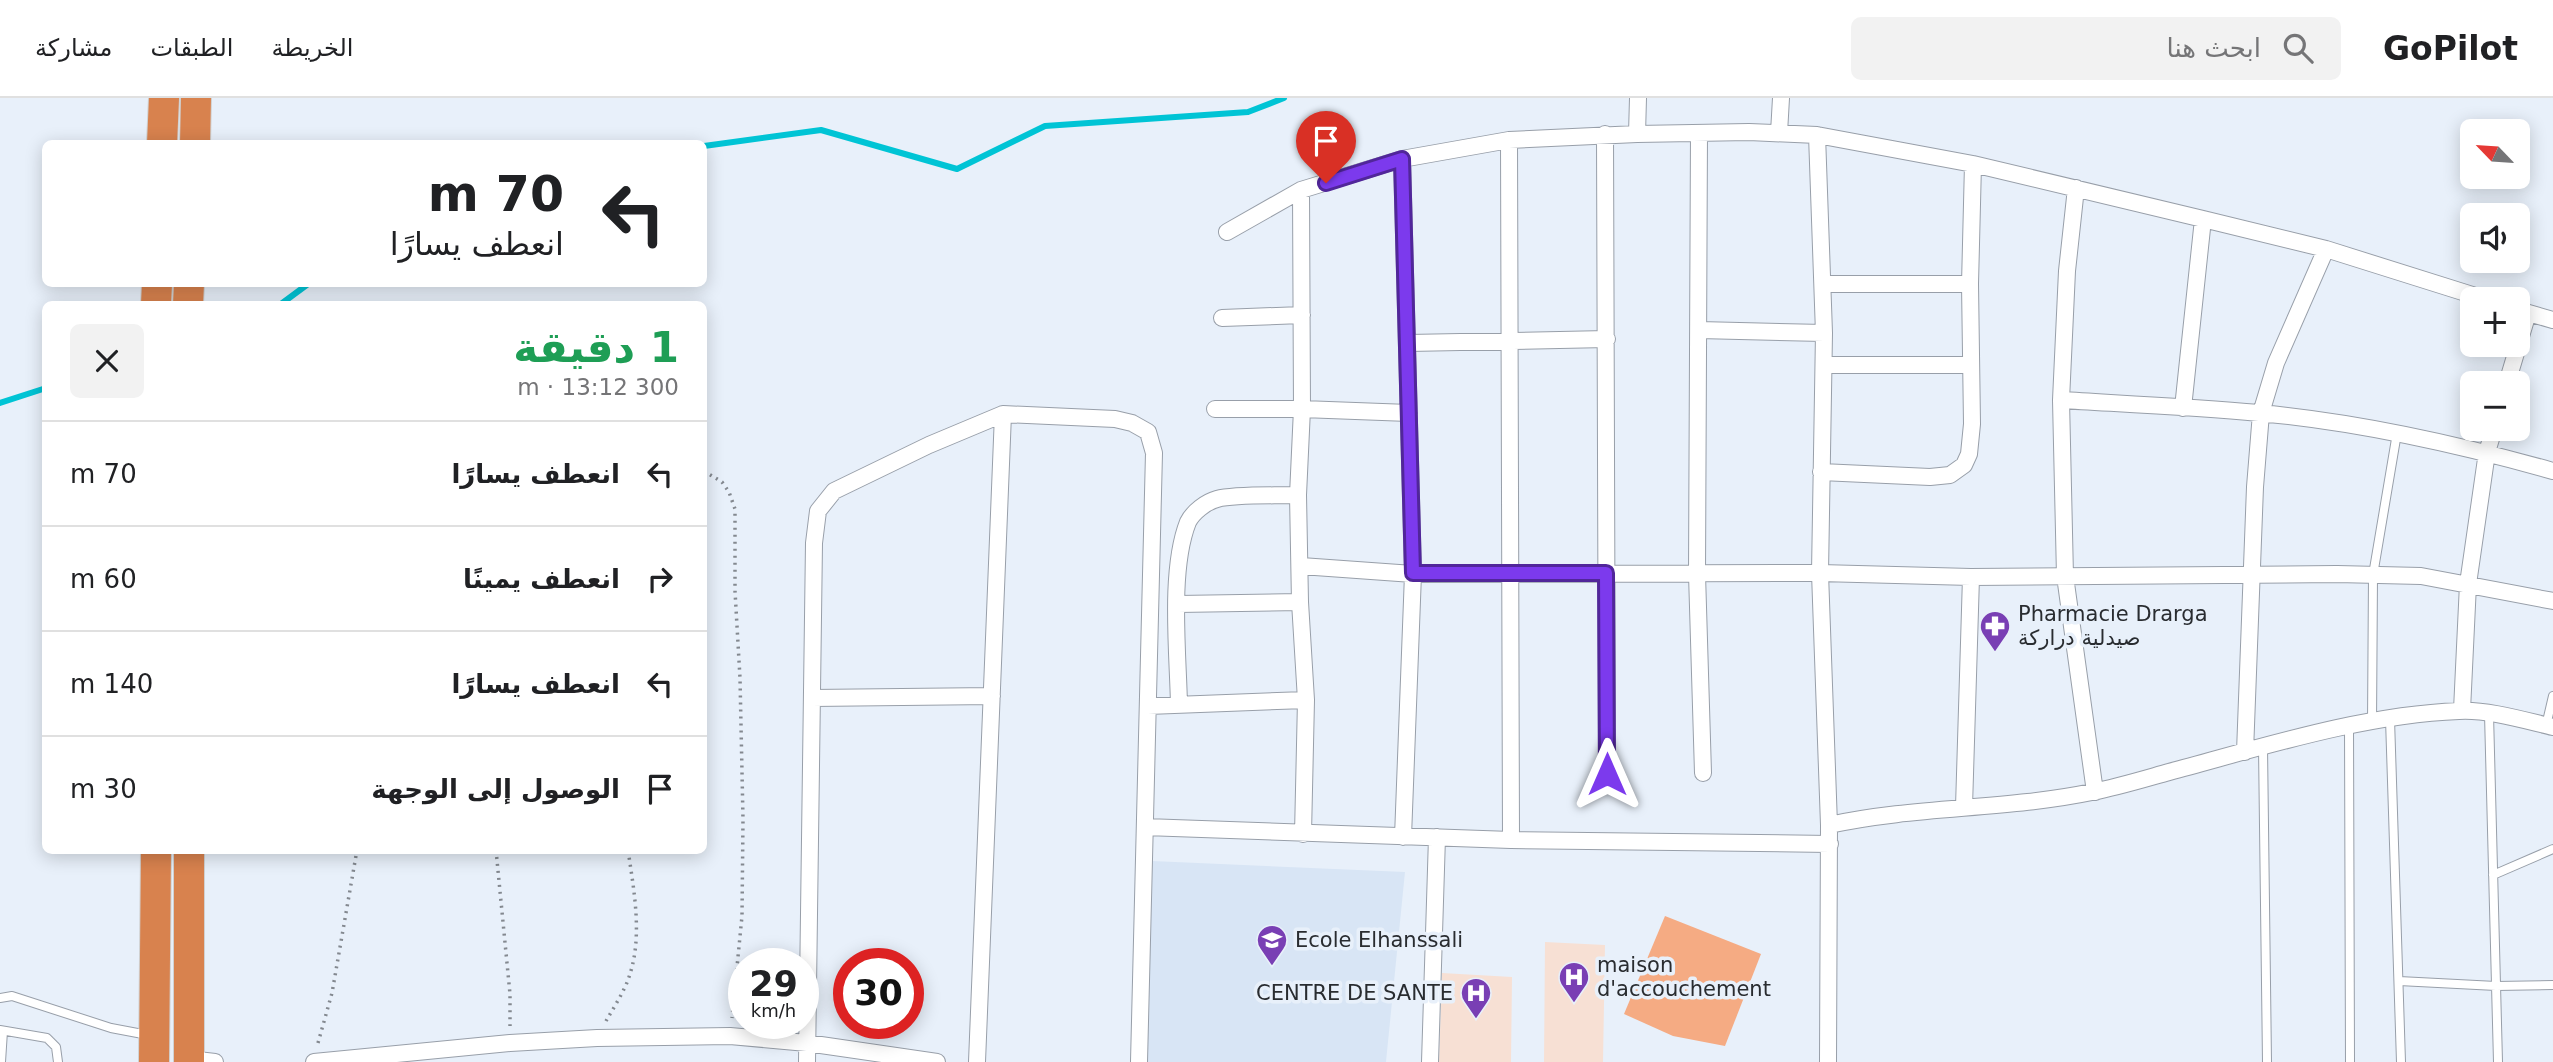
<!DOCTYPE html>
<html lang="ar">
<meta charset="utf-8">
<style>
:root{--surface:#fff;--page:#f2f2f2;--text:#202124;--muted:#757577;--line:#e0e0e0}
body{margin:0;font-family:"DejaVu Sans",Vazirmatn,sans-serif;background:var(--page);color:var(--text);direction:rtl;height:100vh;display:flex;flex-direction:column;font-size:26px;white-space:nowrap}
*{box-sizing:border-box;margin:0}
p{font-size:23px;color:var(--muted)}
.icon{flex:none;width:38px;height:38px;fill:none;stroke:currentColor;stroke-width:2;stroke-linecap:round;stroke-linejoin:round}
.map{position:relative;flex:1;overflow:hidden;direction:ltr}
.sheet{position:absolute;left:42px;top:203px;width:665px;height:553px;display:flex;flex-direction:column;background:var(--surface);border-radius:10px;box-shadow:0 4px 18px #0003;direction:rtl}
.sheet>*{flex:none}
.hud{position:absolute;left:42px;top:42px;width:665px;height:147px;border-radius:10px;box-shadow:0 4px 18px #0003;direction:rtl;background:#fff;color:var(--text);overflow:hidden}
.needle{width:46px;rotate:295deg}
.tools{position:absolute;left:2460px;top:21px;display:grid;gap:14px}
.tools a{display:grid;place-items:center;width:70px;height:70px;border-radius:10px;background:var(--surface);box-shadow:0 4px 18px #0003;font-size:35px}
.speed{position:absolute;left:728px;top:850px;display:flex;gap:14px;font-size:35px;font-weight:700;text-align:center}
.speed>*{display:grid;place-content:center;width:91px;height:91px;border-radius:50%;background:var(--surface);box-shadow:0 4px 18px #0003;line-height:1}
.speed small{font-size:18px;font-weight:400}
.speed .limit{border:10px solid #d22;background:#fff;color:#111}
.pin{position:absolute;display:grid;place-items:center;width:60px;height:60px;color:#fff;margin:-72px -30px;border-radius:50% 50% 50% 0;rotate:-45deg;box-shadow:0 0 7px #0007}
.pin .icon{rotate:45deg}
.me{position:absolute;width:77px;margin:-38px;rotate:0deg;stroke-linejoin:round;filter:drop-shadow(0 0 5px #0008)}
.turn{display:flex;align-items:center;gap:24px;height:147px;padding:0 28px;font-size:32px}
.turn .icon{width:91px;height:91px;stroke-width:2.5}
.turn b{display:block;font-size:49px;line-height:60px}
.round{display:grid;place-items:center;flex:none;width:74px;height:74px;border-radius:10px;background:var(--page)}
.head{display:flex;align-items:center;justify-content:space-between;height:119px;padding:0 28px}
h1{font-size:42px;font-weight:700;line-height:52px;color:#1e9e55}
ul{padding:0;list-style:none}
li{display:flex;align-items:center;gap:21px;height:105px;padding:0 28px;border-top:2px solid var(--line)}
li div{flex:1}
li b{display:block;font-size:26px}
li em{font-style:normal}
header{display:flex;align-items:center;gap:42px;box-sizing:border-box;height:98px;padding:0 35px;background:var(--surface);border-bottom:2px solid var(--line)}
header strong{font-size:33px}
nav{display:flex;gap:38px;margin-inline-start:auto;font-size:24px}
.search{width:490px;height:63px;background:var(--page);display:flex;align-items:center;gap:18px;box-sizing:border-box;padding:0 24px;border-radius:10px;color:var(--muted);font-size:26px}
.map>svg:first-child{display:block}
.built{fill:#d8e5f5}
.medical{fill:#f7e0d4}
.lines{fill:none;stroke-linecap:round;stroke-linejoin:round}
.stream{stroke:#00c4d5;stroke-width:6}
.building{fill:#f5ab83}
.lane-casing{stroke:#989fa9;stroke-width:10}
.street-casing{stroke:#989fa9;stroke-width:18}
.highway-casing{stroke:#d0d1d1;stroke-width:32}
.path{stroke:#83888f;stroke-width:3.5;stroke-dasharray:2 5;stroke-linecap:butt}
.lane{stroke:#fff;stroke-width:8}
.street{stroke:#fff;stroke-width:16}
.highway{stroke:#d8824e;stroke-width:30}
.route-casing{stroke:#51269a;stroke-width:18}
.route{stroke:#7c3aed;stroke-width:12}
.labels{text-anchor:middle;stroke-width:7;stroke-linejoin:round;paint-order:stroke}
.poi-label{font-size:21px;fill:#292c30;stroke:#e8f0fa;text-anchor:start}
</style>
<header>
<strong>GoPilot</strong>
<div class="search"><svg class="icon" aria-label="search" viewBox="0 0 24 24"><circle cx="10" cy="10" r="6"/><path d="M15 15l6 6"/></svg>ابحث هنا</div>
<nav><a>الخريطة</a><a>الطبقات</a><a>مشاركة</a></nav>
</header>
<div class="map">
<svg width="2553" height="964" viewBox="0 0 2553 964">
<rect width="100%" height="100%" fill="#e8f0fa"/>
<path class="built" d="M1152 763 1405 774 1386 964H1146Z"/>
<path class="medical" d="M1545 844 1605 847 1603 964H1544Z
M1442 875 1512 879 1511 964H1439Z"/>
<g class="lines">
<path class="stream" d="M704 48 821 32 957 71 1045 28 1248 14 1284 0
M281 206 308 186
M0 305 46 290"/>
</g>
<path class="building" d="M1665 818 1761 856 1725 948 1673 938 1624 916Z"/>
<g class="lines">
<g class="lane-casing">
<path id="lane" d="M2489 616 2498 964
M2390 621 2401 964
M2372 625 2373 477 2397 335
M2349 628 2350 964
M2546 628 2553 598
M2263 649 2267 964
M2493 777 2553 751
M2399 883 2496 888 2553 887
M0 900 12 898 111 930 148 937
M0 932 47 940 56 949 58 964
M1 964 3 933"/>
</g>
<g class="street-casing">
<path id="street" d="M1699 35 1697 476 1703 675
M1779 35 1781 0
M1605 36 1607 676
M1637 36 1638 0
M1817 37 1824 235 1820 475 1829 727 1828 964
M1509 42 1511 742
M1402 61 1413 476 1403 739
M2076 90 2067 173 2061 302 2065 478 2095 694
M1301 92 1302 311 1298 397 1300 504 1306 602 1303 736
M1227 134 1301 92 1402 61 1509 42 1637 36 1749 34 1817 37 1973 66 2203 121 2326 151 2485 201
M1823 186H1970
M2518 212 2553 222
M1222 220 1302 217
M1699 232 1824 235
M1408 245 1607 241
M1824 267H1970
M2507 285 2528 215
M2061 302C2127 306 2193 309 2259 315 2359 324 2457 346 2553 373
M2183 310 2203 121
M1215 311H1302L1409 315
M1821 374 1930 379 1950 377 1964 367 1969 356 1972 326 1970 186 1973 66
M1301 468 1413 476 1820 475 1971 479 2337 476 2421 478 2553 503
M1178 506 1300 504
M812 600 992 598
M1179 607C1178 555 1169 472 1188 424 1193 414 1206 404 1217 401 1236 396 1276 398 1298 397
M1148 608 1306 602
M2462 612 2468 486 2487 354 2494 331
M2245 654 2255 389 2261 315 2276 265 2326 151
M1964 709 1971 479
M1829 727C1916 708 2005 712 2092 694 2118 689 2144 681 2169 674 2263 649 2361 617 2459 613 2486 611 2527 623 2553 629
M1145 729 1511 742 1830 746
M189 961 215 964
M314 964 510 945 597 940 730 938 807 945 937 964
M807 964 814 445 818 413 834 393 929 347 1003 316 1115 321 1132 325 1148 334 1154 355 1139 964
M977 964 1003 316
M1430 964 1437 739"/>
</g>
<g class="highway-casing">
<path id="highway" d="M162 46 164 0
M195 46 196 0
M156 206 157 186
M188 206 189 186
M154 964 156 752
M189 964V752"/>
</g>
<path class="path" d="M704 373 722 384 729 394 735 411V493L740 580 743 721 742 818 732 920
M496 752 510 896V928
M606 923C614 909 624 894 629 879 643 839 634 793 628 752
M318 945 332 895 357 752"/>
<use href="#lane" class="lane"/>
<use href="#street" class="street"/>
<use href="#highway" class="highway"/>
</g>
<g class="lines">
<g class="route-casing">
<path id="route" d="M1326 85 1402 61 1413 475H1606L1607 676"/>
</g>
<use href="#route" class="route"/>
</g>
<defs>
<g id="pharmacy-pin" transform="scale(1.575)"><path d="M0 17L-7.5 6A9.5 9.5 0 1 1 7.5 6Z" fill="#793fb4" stroke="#e8f0fa"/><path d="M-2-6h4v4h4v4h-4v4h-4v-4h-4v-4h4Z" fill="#fff"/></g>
<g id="school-pin" transform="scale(1.575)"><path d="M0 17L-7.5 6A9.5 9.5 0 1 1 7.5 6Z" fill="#793fb4" stroke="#e8f0fa"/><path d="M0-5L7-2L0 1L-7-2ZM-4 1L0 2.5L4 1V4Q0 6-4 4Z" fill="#fff"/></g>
<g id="hospital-pin" transform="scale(1.575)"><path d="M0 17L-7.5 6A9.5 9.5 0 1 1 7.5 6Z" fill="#793fb4" stroke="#e8f0fa"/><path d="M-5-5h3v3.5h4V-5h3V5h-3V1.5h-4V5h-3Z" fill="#fff"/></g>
</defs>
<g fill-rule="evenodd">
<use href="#pharmacy-pin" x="1995" y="528"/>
<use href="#school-pin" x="1272" y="842"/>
<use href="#hospital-pin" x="1574" y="879"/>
<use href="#hospital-pin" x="1476" y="895"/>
</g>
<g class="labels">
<g class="poi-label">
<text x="2018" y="523">Pharmacie Drarga<tspan x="2018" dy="24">صيدلية دراركة</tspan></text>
<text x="1295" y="849">Ecole Elhanssali</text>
<text x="1597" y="874">maison<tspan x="1597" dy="24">d'accouchement</tspan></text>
<text x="1453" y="902" text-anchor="end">CENTRE DE SANTE</text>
</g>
</g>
</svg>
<div class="tools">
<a><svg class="needle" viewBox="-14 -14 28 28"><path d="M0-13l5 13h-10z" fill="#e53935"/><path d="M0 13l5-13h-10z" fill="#757577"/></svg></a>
<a><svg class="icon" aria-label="sound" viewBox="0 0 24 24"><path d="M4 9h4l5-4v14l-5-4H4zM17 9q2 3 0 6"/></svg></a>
<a>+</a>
<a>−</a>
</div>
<div class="speed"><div>29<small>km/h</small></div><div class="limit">30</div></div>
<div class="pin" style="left:1326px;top:85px;background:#d93025"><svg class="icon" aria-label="arrive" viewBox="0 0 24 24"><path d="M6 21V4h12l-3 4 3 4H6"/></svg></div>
<svg class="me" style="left:1607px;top:676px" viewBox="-20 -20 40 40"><path d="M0-17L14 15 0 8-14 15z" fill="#7c3aed" stroke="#fff" stroke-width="4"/></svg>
<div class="hud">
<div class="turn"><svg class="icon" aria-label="left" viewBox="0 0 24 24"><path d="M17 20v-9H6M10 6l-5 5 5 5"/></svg><div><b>70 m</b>انعطف يسارًا</div></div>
</div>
<section class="sheet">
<div class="head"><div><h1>1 دقيقة</h1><p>300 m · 13:12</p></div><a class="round"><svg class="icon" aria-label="close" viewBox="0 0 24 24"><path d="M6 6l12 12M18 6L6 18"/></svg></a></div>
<ul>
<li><svg class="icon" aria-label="left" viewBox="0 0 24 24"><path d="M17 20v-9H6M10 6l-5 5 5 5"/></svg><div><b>انعطف يسارًا</b></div><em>70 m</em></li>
<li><svg class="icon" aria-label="right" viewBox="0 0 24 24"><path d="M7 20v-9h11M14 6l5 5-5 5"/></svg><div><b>انعطف يمينًا</b></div><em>60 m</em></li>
<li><svg class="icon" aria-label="left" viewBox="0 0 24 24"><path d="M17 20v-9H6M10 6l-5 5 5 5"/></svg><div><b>انعطف يسارًا</b></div><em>140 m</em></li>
<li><svg class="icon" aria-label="arrive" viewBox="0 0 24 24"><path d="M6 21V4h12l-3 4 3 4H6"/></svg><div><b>الوصول إلى الوجهة</b></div><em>30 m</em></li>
</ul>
</section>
</div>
